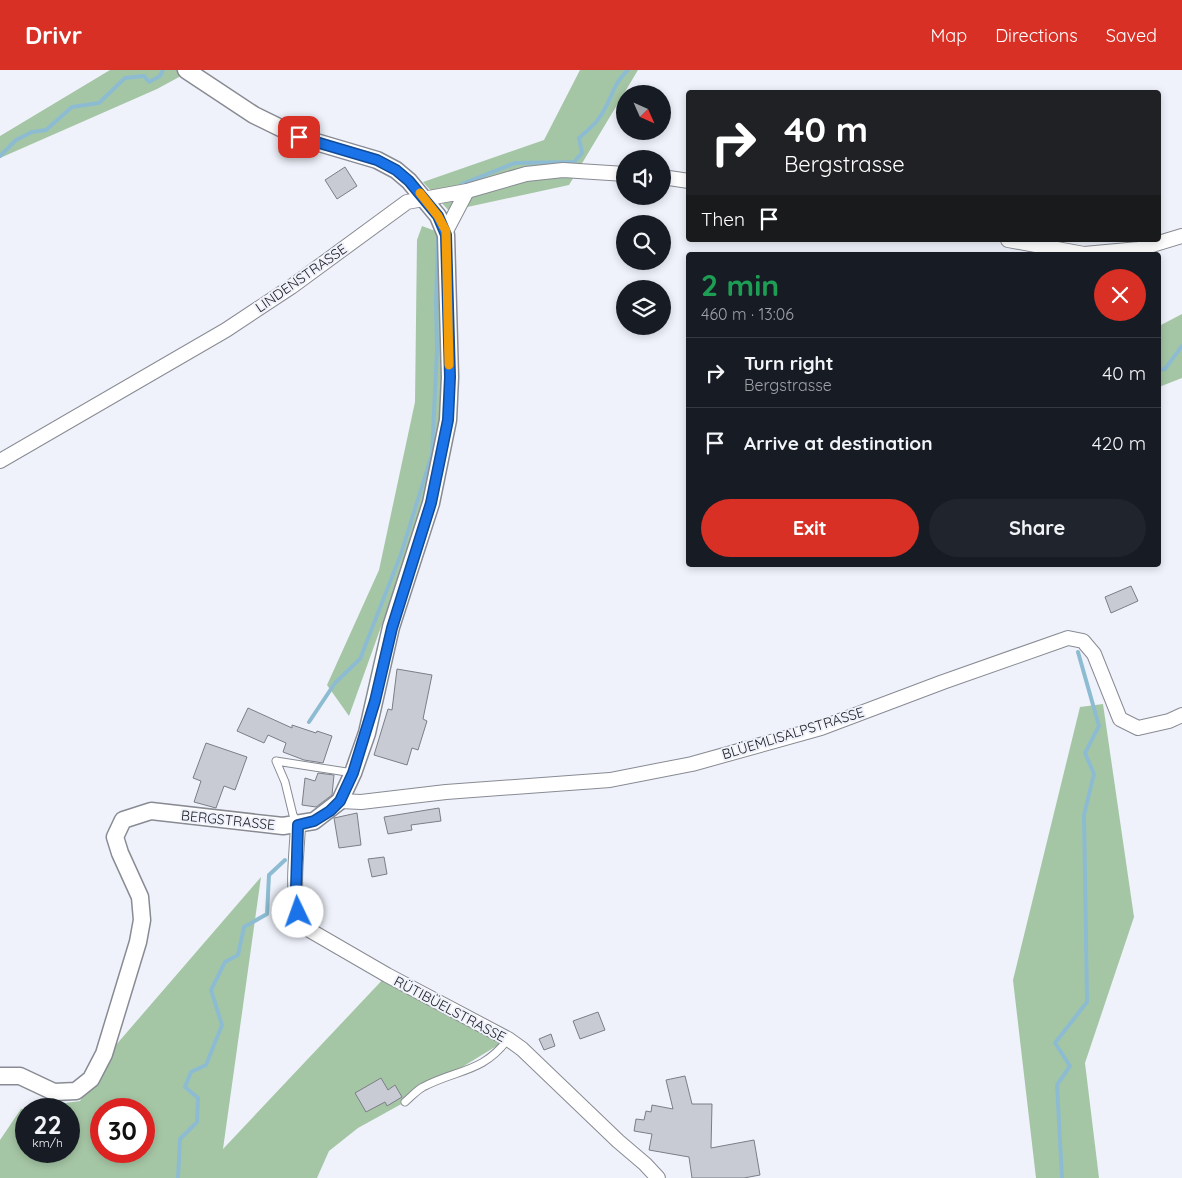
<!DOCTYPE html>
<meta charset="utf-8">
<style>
:root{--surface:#171b24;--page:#20242c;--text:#f1f3f6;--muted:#9ea1a6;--line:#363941;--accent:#d93025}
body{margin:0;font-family:Quicksand,sans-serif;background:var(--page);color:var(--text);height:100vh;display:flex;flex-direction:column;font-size:19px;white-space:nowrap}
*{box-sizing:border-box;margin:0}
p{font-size:16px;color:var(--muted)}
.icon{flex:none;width:28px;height:28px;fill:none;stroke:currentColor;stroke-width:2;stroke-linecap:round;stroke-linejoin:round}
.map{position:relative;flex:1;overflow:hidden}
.sheet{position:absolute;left:686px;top:182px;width:475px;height:315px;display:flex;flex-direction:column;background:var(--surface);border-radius:5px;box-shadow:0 2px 8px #0003}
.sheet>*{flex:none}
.top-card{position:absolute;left:686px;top:20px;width:475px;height:152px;border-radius:5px;box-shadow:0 2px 8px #0003;background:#202124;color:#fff;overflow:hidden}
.needle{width:32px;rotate:135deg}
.controls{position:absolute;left:616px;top:15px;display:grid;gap:10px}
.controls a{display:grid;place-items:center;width:55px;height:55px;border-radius:50%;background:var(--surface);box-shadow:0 2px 8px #0003;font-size:25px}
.speed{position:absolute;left:15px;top:1028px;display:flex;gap:10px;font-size:25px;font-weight:700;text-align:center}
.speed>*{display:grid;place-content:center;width:65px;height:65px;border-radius:50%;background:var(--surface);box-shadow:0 2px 8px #0003;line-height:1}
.speed small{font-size:12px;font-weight:400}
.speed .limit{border:8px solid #d22;background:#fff;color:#111}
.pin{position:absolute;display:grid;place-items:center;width:42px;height:42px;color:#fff;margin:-21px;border-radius:10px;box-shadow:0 2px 8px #0006}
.me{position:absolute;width:55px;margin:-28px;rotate:357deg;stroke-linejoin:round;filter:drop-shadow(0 0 4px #0008)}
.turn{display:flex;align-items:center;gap:18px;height:105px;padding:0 15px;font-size:22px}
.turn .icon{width:65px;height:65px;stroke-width:2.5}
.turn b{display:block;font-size:35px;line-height:42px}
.then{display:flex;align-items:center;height:48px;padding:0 15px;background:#0003;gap:10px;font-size:19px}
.round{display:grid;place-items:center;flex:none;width:52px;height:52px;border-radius:26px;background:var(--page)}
.head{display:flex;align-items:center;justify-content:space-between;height:85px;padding:0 15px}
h1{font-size:30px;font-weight:700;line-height:38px;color:#1e9e55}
.primary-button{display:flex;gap:10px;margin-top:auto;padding:10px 15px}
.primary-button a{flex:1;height:58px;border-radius:30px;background:var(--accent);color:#fff;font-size:20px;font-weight:700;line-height:58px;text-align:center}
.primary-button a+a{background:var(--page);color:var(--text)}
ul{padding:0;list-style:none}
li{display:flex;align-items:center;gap:15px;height:70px;padding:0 15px;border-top:1px solid var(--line)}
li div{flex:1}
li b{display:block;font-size:19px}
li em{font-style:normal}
header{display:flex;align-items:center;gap:30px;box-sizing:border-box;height:70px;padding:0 25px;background:var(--accent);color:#fff}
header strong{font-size:24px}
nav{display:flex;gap:28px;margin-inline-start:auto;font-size:18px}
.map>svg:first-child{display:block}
.forest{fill:#a5c6a5;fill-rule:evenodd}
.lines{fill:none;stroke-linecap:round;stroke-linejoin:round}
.stream{stroke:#8dbcd2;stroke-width:4}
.building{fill:#c8cbd4;stroke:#7b7e86}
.service-casing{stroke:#888b93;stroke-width:9}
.minor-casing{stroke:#888b93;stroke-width:16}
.tertiary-casing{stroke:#888b93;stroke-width:19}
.service{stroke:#fff;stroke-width:7}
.minor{stroke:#fff;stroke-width:14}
.tertiary{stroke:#fff;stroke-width:16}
.route-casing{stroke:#114b97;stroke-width:12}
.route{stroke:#1a73e8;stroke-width:9}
.slow{stroke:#f59e0b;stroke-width:9}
.labels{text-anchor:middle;stroke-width:4;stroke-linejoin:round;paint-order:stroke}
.street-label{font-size:14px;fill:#212226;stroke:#eff2fb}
</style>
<header>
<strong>Drivr</strong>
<nav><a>Map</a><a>Directions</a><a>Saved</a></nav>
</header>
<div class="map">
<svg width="1182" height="1108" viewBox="0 0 1182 1108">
<rect width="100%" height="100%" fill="#eff2fb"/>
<path class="forest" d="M110 0H192L157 19 0 88V66Z
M580 0H638L569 115 449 141 423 112 544 70Z
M422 156 446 165 450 307 432 415 349 646 327 615 379 500 415 332 417 170Z
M1182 244V308L1159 317V256Z
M1103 634 1134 847 1085 993 1099 1108H1036L1013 910 1080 637Z
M261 807 223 1079 387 905 508 969 405 1032 358 1058 329 1081 317 1108H0V1070L21 1039 80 1031 109 983ZM26 1039H69V1081H26ZM101 1039H144V1081H101Z"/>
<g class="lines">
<path class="stream" d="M0 86 16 70 32 62 46 60 72 37 99 33 125 8 144 6 149 12 160 6 163 0
M462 114 515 93 574 92 582 83 579 68C585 62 594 56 599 48 611 33 612 14 628 0
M1159 300 1165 299 1182 276
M309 652 335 613 360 589 401 484 432 384 437 280 436 232 438 168
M178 1108 180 1069 197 1052 198 1028 185 1017 191 1002 206 995 222 955 211 920 225 892 238 885 244 857 267 844 269 805 285 790
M1062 1108 1057 1015 1070 996 1055 973 1087 932 1084 745 1094 704 1085 683 1099 656 1078 582"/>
</g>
<path class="building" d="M345 97 357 116 337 129 325 110Z
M1131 516 1138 531 1111 543 1105 527Z
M397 599 432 605 423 649 427 651 418 680 412 678 407 695 374 685 388 639 392 640Z
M248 638 292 658V655L316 663 317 661 332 666 323 693 304 690 283 682 286 673 268 665 264 673 237 661Z
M206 673 247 687 235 720 224 716 216 738 194 732 201 711 193 708Z
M318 703 334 705 332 725 316 737 302 735 305 708 315 711Z
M439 738 441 751 411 755 412 760 388 764 384 747Z
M357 743 361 775 339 778 334 748Z
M384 787 387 804 372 807 368 789Z
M598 942 605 960 580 969 573 951Z
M551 964 555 976 544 980 539 969Z
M685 1006 692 1034H712L711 1078 754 1070 760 1105 744 1108H692L689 1087 649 1080 652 1064 634 1061 636 1049 644 1050 646 1041 651 1042 652 1035 673 1039 666 1010Z
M381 1008 388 1020 395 1015 402 1027 387 1036 385 1032 366 1042 355 1023Z"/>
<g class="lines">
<g class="service-casing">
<path id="service" d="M276 691 353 703
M276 691 285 712 293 745 298 754
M405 1032C411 1027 417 1020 423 1017 457 999 483 1003 508 969"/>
</g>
<g class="minor-casing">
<path id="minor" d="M662 107 689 111
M446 161 467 121
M1008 170 1084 184 1139 179 1182 166
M0 391 226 260 291 217 407 132 467 121 526 104 563 100 625 104
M340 731 361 732 446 722 610 710 692 694 821 658 943 612 1068 568 1083 571 1094 584 1120 649 1138 658 1169 651 1182 645
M298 755C297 782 292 815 298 842 299 850 305 855 311 861L387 905 508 969 522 979 618 1071 645 1094 658 1108"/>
</g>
<g class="tertiary-casing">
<path id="tertiary" d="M0 1006H20L54 1022 76 1021 91 1009 104 984 138 872 142 850 140 827 120 783 115 767 123 750 151 741 283 756 314 751 340 731 353 703 367 663 391 557 431 433 448 350 450 307 446 165 438 146 409 111 396 100 377 90 299 67 254 45 186 0"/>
</g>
<use href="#service" class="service"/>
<use href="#minor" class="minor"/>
<use href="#tertiary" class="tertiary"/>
</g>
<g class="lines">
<g class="route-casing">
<path id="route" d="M298 842 296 819 298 755 314 751 330 741 340 731 353 703 375 631 392 558 431 433 448 350 450 307 446 165 438 146 409 111 396 100 377 90 299 67"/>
</g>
<use href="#route" class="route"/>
<path class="slow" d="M420 123 438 146 446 161 449 295"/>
</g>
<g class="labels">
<g class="street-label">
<text transform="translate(301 208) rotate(-35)" y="5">LINDENSTRASSE</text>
<text transform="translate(793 663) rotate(-17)" y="5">BLÜEMLISALPSTRASSE</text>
<text transform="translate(228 750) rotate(6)" y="5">BERGSTRASSE</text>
<text transform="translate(450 939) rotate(28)" y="5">RÜTIBÜELSTRASSE</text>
</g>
</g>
</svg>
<div class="controls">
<a><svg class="needle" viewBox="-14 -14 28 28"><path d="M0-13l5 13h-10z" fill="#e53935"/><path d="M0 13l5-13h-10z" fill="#9ea1a6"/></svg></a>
<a><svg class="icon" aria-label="sound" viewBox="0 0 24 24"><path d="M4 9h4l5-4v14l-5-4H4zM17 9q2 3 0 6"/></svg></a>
<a><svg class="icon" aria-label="search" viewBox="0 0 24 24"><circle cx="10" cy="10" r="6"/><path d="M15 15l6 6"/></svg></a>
<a><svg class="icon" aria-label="layers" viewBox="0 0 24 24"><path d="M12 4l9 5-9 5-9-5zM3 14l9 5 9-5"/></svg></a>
</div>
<div class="speed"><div>22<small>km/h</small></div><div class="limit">30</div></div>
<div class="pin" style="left:299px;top:67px;background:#d93025"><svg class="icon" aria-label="arrive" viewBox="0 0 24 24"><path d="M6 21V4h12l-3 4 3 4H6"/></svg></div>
<svg class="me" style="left:298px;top:842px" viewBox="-20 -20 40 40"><circle r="19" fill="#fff"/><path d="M0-13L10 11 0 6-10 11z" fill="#1a73e8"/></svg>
<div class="top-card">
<div class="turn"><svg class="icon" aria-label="right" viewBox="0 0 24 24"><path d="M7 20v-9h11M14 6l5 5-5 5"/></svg><div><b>40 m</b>Bergstrasse</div></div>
<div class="then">Then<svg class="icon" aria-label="arrive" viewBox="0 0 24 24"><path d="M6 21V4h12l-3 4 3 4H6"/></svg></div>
</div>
<section class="sheet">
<div class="head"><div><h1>2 min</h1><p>460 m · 13:06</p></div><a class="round" style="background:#d93025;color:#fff"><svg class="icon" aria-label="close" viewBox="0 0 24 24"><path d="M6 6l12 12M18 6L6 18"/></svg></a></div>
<ul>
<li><svg class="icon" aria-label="right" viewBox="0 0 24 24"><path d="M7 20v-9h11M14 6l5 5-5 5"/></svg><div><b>Turn right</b><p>Bergstrasse</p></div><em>40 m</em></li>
<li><svg class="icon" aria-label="arrive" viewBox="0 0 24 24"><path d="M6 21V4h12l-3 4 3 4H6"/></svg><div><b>Arrive at destination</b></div><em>420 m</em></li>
</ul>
<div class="primary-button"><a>Exit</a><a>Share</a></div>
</section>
</div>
